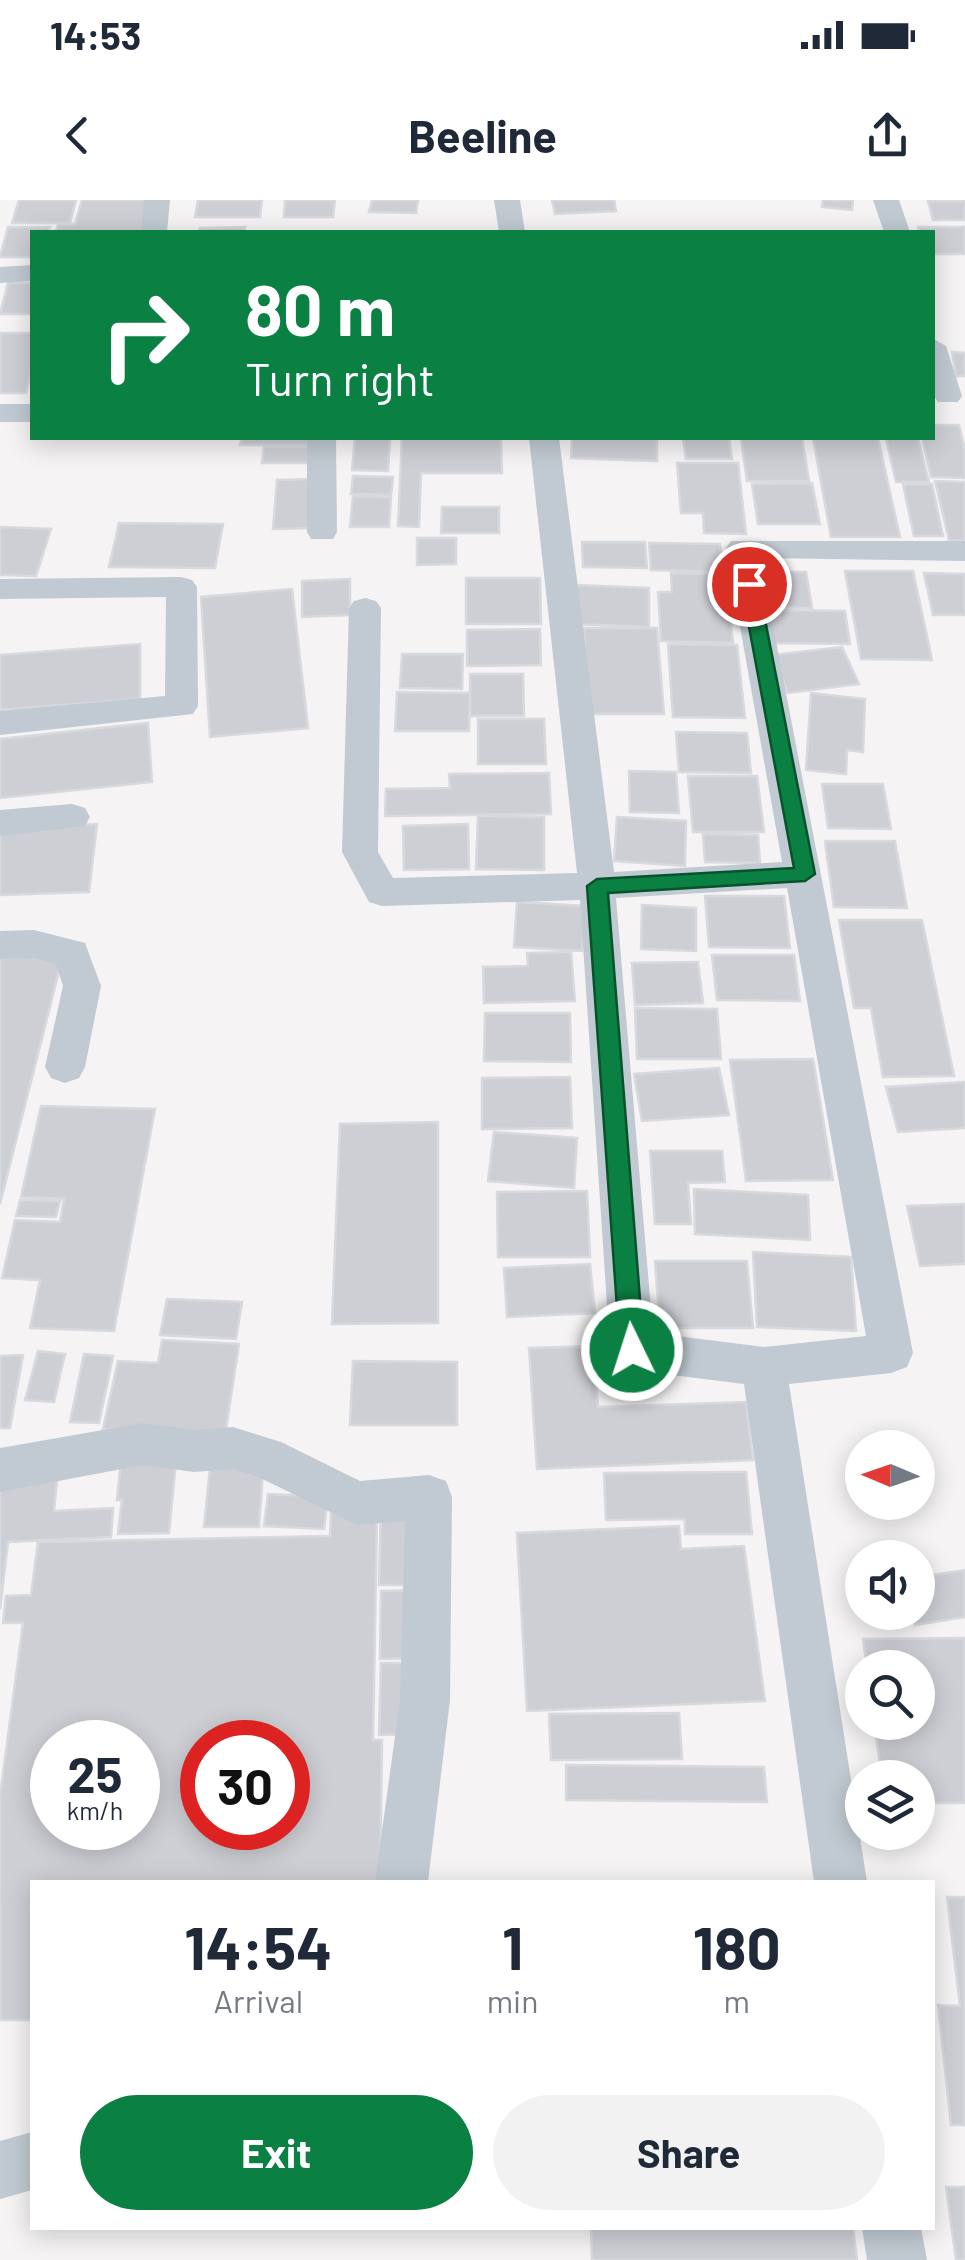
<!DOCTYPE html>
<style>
:root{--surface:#fff;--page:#f2f2f3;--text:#1f2937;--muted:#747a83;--accent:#0b8043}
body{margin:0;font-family:Barlow,sans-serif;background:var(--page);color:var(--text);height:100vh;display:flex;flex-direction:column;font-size:38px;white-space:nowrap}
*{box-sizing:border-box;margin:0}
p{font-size:32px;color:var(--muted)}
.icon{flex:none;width:55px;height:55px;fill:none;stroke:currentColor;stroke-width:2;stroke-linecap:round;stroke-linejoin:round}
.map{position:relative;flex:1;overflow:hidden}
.sheet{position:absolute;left:30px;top:1680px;width:905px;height:350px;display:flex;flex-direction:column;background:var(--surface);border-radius:0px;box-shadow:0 5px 25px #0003}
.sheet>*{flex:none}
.guide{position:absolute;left:30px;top:30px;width:905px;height:210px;border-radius:0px;box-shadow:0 5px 25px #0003;background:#0b8043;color:#fff;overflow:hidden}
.needle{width:65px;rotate:272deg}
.tools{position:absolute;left:845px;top:1230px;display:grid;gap:20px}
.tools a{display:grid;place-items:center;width:90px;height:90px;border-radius:50%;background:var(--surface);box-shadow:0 5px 25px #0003;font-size:50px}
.speed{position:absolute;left:30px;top:1520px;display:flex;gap:20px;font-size:50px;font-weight:700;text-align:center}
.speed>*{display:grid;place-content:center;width:130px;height:130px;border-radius:50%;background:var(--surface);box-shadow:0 5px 25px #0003;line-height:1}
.speed small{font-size:25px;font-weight:400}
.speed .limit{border:15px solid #d22;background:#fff;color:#111}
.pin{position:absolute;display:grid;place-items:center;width:85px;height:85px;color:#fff;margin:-42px;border:5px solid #fff;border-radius:50%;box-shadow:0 2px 10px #0007}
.me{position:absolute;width:110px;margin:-55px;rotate:356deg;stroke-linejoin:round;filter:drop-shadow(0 0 8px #0008)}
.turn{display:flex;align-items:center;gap:35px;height:210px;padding:0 50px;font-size:45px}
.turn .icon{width:130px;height:130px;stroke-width:2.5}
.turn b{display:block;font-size:70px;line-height:85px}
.eta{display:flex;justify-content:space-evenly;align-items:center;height:170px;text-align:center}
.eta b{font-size:60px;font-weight:700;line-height:70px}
.action{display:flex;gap:20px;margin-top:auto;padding:20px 50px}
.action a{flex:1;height:115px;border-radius:60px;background:var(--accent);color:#fff;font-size:40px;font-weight:700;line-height:115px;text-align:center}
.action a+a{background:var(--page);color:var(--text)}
.status{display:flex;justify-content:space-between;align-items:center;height:70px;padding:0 50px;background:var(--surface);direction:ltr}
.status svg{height:28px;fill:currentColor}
header{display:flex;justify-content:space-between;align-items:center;height:130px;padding:0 50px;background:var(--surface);font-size:45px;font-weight:700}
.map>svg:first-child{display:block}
.building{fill:#cdcfd5;stroke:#d7d9de;stroke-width:2.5;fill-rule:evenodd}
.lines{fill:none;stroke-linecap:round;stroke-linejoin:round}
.street{fill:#c1cad2;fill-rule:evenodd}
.route{fill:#0b8043;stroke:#07532c;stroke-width:2.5}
</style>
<div class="status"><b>14:53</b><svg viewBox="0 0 49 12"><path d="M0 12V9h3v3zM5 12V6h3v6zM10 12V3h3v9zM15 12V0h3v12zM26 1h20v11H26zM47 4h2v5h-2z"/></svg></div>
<header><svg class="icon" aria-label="back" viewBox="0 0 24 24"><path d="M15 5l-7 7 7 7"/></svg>Beeline<svg class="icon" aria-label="share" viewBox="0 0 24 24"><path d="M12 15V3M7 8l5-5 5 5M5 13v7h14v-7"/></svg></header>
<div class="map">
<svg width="965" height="2060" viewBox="0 0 965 2060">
<rect width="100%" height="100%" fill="#f5f3f3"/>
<path class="building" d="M19 0H76L70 23H12Z
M82 0H150L143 32H56L58 24H75Z
M198 0H262L260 17H195Z
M285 0H335L333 17H284Z
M372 0H418L416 13 369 12Z
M552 0H614L616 11 555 14Z
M823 0H853L852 10 822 7Z
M928 1H965V20H933Z
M8 27H50L48 32H32V57H0Z
M245 27 244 32H199L200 28Z
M918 27H965V54H932V32H919Z
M8 83H32V114H0Z
M0 133H32V168L26 193H0Z
M952 152 965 153V176H956Z
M932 225H959L965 250V278L931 277 922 238H932Z
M242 238H310L309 245H240Z
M355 238H390L388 271 352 270Z
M402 238H501L502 273H421L419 327 398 326Z
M572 238H657V261L571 258Z
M683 238H729L732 259H686Z
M741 238H802L809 281H747Z
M813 238H878L900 337H831Z
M886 238H918L929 282H896Z
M264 247H316L315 263H262Z
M677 263H738L746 334 704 333 703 313H681Z
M353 276 393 277 391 295 351 294Z
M317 279 314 328 273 329 277 280Z
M935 281 965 282V341L949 340Z
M812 283 820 324H758L752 284Z
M903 284H932L943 336H914Z
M353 296 391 297 389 327H350Z
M442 307H499V333H441Z
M119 323 223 324 215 368 109 367Z
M0 327 51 329 36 376 0 375Z
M417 338H456V364L417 365Z
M582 342H645L647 368 583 367Z
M649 343 720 344 723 372 651 370Z
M845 371H913L932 460 861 459Z
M768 372H806L812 408 772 407Z
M671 373 726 374 733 443 661 441 658 392H672Z
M924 373 965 374V415H933Z
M466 378H540L541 424H466Z
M350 379V415L302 417V381Z
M575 385 649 388V427L574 424Z
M292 389 308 528 210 537 201 397Z
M768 410 845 411 850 444 772 443Z
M584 428H657L664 514H588Z
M540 429 541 465 467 466V430Z
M140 444V499L0 510V455Z
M668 444 737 445 745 518 673 517Z
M842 447 859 484 788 493 773 455Z
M402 454H463L462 489 400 488Z
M470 474H523L524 516H470Z
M397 492 470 493 469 531H395Z
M811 493 865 499 863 552 847 550 846 574 806 570Z
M478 519H544L546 564H478Z
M148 523 152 582 0 598V539Z
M676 532 747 533 751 573 679 572Z
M629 571 676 572 679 613 630 612Z
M549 573 551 614 385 616 386 589 450 588 449 574Z
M688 576H757L764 632H693Z
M822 584H883L891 629 828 628Z
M478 616 544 617V670L476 669Z
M617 617 686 621 685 666 614 661Z
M97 624 89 692 0 695V628Z
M468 624 469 669 404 670 403 626Z
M703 634 758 635 760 663 705 662Z
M825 641H895L907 708 834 707Z
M705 696H784L790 748 709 747Z
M517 702 585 706 582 751 514 747Z
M642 705 696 708V751L641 749Z
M839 720H922L954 876 883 877 871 808H854Z
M571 752 575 801 484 803 483 767 528 766 527 753Z
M0 753 63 755 0 1004Z
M712 755H794L800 801 717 800Z
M698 762 703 803 635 805 632 763Z
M635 808 717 809 721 859H637Z
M485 813H570L571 862 484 861Z
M813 859 833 980 746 981 730 860Z
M719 868 729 915 642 921 634 874Z
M570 877 572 928 482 929V878Z
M965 882V928L898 932 886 887Z
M41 906 155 909 114 1131 30 1128 40 1080 2 1078 15 1020 60 1022 64 999 21 997Z
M438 922V1123L332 1124 340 924Z
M494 932 577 938 574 988 488 981Z
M650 951H722L725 982 688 983 691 1024H655Z
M694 989 808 995 810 1040 695 1034Z
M587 991 590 1057H498L497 992Z
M20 1000 60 1001 56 1017 16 1016Z
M965 1004V1064L920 1066 907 1006Z
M753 1052 851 1057 856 1131 757 1127Z
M655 1061H747L753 1128H660Z
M590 1064 595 1113 507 1117 504 1068Z
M167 1099 242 1102 236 1139 160 1135Z
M162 1140 239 1144 225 1236 103 1229 118 1161 158 1163Z
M593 1146 598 1207 746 1202 753 1260 537 1269 529 1148Z
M38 1151 65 1154 54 1202 25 1200Z
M84 1154 113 1156 99 1223 70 1222Z
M23 1155 10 1228H0V1156Z
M353 1161 457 1162V1225H350Z
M122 1251H177L169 1333 118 1334 122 1300H117Z
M211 1258H264L259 1327H204Z
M746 1272 752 1334H685V1319L606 1320 604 1273Z
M57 1279 54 1311 113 1308 111 1337 8 1342 0 1409V1282Z
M268 1294 328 1297 324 1329 264 1326Z
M381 1307H419L418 1385H379Z
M377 1312 373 1540H382L380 1682H32V1820H0V1596L23 1423H3L6 1396 31 1395 38 1342 330 1336 331 1313ZM52 1542H138V1628H52ZM202 1542H288V1628H202Z
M679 1326 681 1349 744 1346 765 1501 527 1511 517 1333Z
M965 1370V1417L915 1425 911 1412H918V1377Z
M421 1390V1458L380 1459 381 1391Z
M965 1438V1603H918V1578H882L874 1522H918V1468H867L863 1439Z
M381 1463H408L406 1534 379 1535Z
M679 1513 682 1559 551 1560 549 1514Z
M566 1565 764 1567 767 1602 566 1600Z
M947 1697H965V1925H951L938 1805 960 1806Z
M946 1987H965V2060H956Z
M591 2028H853L857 2060H592Z"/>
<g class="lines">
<path class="street" d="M144 0H170L167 32H141Z
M494 0H520L525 32H499Z
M873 0H899L910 32H884Z
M32 65V81L0 83V67Z
M932 138 946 146 962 196 958 202H938L934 196Z
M0 204H32V222H0Z
M307 238H336L337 332 333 339H311L307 332Z
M529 238H559L614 672 782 662 726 348 731 341H965V361L760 358 913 1153 907 1167 891 1173 789 1184 867 1682H814L744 1184 632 1170 616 1164 610 1150 580 700 382 706 369 702 342 652 349 408 354 401 365 398 376 401 381 408 378 652 393 678 577 673ZM787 688 866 1136 764 1147 653 1133 616 698Z
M181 377 192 380 197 387 198 506 193 514 0 535V511L165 496 166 397 0 399V379Z
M72 604 85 608 90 617 85 626 0 636V610Z
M34 730 85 743 101 786 85 867 79 878 65 883 51 878 45 867 63 786 56 764 34 758 0 759V731Z
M143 1223 194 1230 233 1227 281 1242 360 1281 429 1275 446 1281 452 1297 450 1500 428 1682H375L400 1500 405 1321 357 1325 256 1276 233 1269 194 1272 143 1265 0 1292V1248Z
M32 1932V1990L0 1999V1941Z
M862 2028H921L927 2060H867Z"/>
</g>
<path class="route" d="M749 379 758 384 815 674 805 681 608 693 644 1150 641 1158 632 1161 624 1158 620 1150 587 686 597 679 794 668 741 384Z"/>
</svg>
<div class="tools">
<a><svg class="needle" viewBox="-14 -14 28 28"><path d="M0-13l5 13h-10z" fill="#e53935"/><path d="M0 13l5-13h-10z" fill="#747a83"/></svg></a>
<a><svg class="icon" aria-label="sound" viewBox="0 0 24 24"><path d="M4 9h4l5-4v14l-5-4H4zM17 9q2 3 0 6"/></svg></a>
<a><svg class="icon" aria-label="search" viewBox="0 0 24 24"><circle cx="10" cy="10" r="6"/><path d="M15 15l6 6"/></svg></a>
<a><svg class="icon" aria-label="layers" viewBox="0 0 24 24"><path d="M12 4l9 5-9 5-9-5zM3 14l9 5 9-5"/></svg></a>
</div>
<div class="speed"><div>25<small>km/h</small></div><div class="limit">30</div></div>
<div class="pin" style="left:749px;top:384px;background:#d93025"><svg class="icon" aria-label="arrive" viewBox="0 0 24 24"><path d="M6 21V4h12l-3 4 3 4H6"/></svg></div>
<svg class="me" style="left:632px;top:1150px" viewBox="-20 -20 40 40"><circle r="17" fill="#0b8043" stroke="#fff" stroke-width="3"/><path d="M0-11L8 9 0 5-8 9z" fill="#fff"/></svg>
<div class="guide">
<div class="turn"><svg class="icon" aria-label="right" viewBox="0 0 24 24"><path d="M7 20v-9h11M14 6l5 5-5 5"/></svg><div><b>80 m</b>Turn right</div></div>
</div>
<section class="sheet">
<div class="eta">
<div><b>14:54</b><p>Arrival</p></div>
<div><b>1</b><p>min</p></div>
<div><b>180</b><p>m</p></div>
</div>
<div class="action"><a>Exit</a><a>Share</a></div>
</section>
</div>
